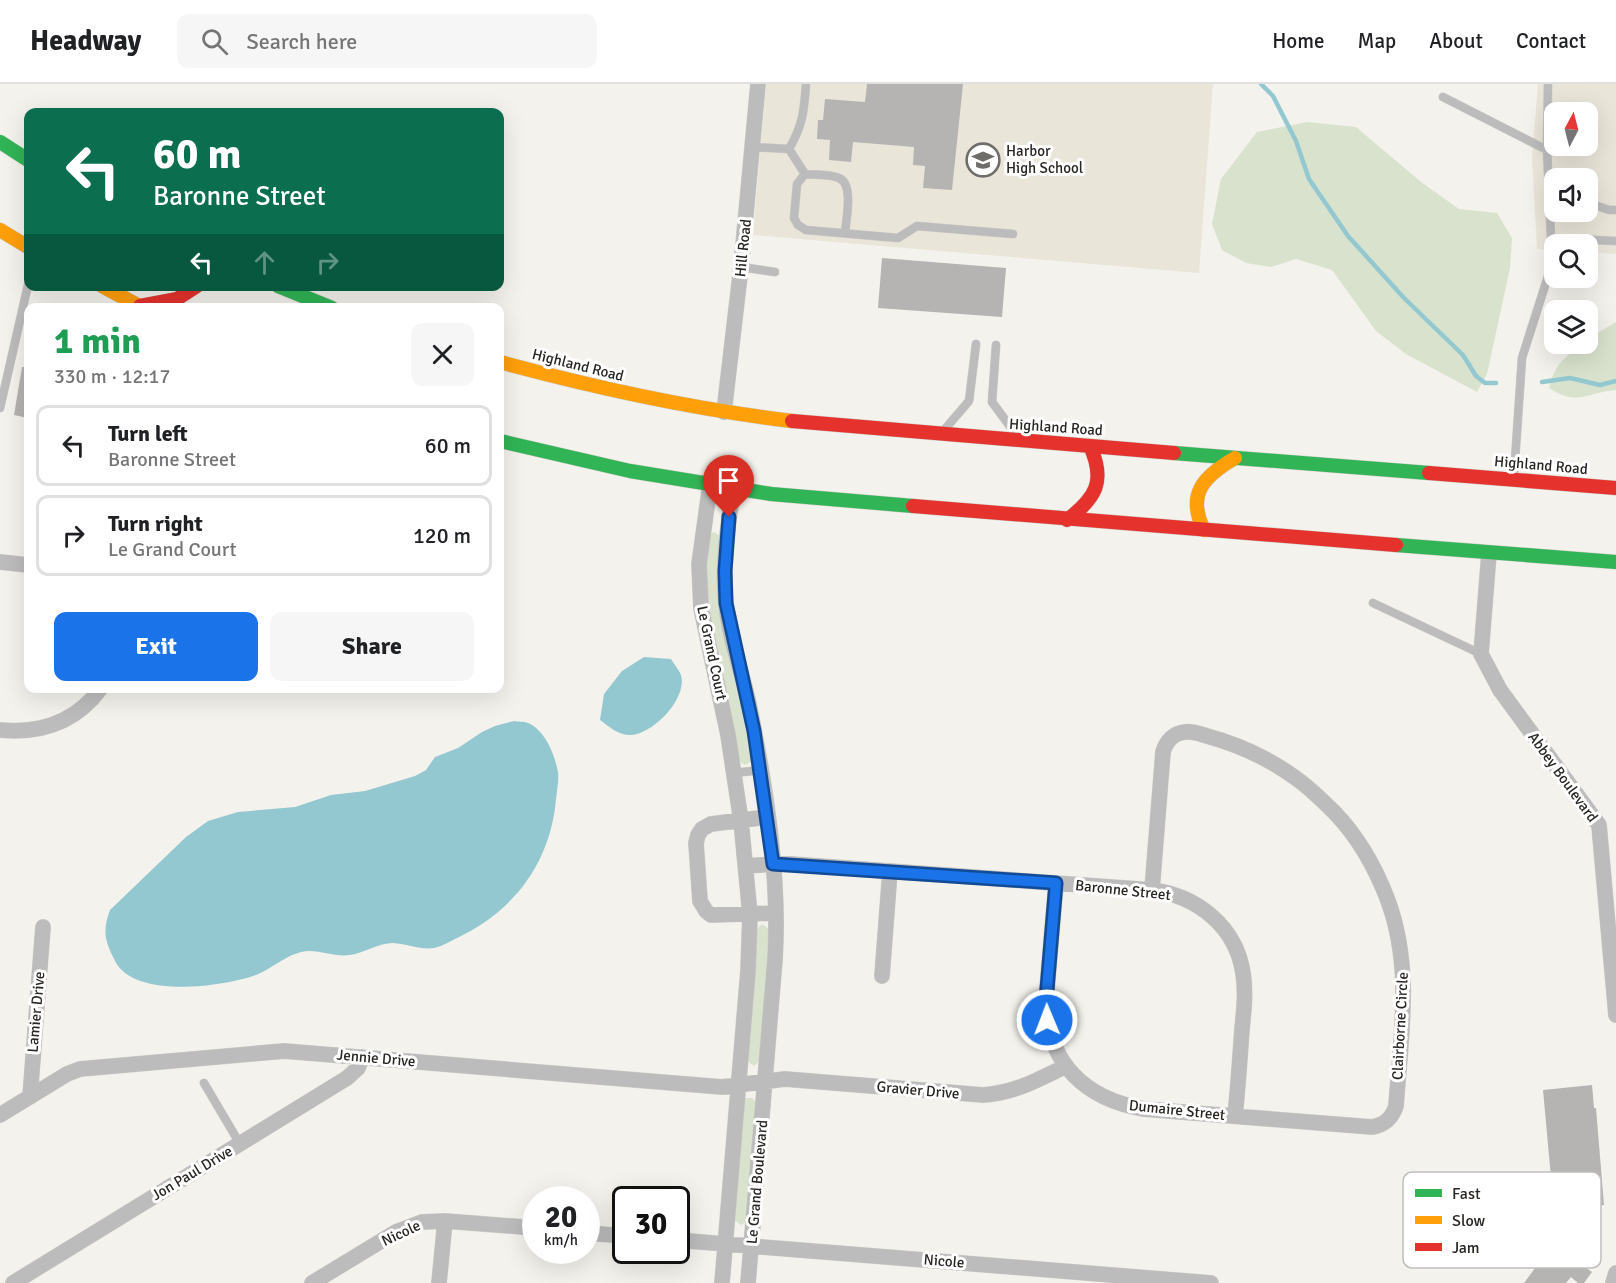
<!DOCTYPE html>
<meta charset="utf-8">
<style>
:root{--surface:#fff;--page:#f6f6f6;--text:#202124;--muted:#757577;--line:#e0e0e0;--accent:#1a73e8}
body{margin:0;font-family:Signika,sans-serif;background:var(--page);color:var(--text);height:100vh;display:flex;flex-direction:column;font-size:22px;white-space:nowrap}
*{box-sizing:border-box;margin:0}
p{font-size:20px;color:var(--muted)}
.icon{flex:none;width:33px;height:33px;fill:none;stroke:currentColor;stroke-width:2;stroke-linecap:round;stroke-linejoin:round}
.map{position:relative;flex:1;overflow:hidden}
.details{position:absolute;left:24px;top:219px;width:480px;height:390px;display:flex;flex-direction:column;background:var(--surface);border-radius:12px;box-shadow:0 6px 24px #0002}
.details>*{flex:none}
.banner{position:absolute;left:24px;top:24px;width:480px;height:183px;border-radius:12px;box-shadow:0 6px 24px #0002;background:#0b6e4f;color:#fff;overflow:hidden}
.needle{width:39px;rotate:7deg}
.buttons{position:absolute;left:1544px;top:18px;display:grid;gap:12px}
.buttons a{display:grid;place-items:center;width:54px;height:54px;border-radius:12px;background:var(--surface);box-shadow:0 6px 24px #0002;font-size:30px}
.speed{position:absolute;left:522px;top:1102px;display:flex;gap:12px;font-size:30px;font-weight:700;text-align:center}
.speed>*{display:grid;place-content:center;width:78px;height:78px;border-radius:50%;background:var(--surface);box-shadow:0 6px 24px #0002;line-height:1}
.speed small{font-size:15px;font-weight:400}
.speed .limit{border:3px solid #111;border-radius:9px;background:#fff;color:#111}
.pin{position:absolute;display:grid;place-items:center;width:51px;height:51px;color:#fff;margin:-62px -26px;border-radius:50% 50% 50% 0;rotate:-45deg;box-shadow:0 0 6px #0007}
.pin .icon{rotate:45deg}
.me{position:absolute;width:66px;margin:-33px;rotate:359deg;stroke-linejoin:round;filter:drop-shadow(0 0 4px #0008)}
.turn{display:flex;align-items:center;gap:21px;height:126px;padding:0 30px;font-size:27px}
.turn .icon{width:78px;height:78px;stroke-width:2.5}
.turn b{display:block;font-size:42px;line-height:51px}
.lanes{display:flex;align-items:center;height:57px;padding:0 30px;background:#0003;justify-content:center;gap:30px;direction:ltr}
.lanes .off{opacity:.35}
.round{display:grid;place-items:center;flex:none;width:63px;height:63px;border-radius:12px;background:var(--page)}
.head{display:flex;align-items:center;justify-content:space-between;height:102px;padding:0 30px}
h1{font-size:36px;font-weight:800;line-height:45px;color:#1e9e55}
.button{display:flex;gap:12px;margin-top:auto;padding:12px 30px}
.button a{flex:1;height:69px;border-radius:12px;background:var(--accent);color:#fff;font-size:24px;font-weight:800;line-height:69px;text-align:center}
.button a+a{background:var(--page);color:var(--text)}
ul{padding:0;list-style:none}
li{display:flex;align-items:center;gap:18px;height:81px;margin:0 12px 9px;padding:0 18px;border:3px solid var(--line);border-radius:12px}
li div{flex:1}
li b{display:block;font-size:22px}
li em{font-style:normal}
header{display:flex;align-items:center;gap:36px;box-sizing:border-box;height:84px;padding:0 30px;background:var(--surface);border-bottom:2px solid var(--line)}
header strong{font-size:28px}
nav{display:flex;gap:33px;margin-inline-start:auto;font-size:21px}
.search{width:420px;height:54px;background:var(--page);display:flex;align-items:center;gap:15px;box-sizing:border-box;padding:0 21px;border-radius:12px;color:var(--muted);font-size:22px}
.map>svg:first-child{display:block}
.built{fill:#eae5d9;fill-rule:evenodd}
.green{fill:#d8e2cc}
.water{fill:#94c8d1}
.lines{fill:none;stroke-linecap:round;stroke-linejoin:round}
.stream{stroke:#94c8d1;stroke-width:4.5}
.building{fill:#b5b4b3}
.lane-casing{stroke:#ceccc8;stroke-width:9}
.street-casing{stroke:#ceccc8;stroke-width:16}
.fast-casing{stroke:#ceccc8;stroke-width:15}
.slow-casing{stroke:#ceccc8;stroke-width:15}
.jam-casing{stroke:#ceccc8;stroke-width:15}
.lane{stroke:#bdbcbc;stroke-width:8}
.street{stroke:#bdbcbc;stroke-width:15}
.fast{stroke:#30b455;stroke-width:14}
.slow{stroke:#ff9f0a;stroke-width:14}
.jam{stroke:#e5322d;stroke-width:14}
.route-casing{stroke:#114b97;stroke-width:15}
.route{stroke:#1a73e8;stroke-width:10}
.labels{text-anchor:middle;stroke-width:6;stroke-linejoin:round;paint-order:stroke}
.poi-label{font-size:15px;fill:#282622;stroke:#fff;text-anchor:start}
.street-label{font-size:15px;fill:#282622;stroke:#fff}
.key{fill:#fff;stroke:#bebebd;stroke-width:1.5}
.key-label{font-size:16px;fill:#282622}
</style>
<header>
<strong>Headway</strong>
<div class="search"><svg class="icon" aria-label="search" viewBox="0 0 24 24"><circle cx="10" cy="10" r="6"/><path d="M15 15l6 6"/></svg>Search here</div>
<nav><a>Home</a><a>Map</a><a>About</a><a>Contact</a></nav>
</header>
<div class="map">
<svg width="1616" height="1199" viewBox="0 0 1616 1199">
<rect width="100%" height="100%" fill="#f4f2ec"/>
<path class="built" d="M766 0H1213L1199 189 753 151Z
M1538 0H1616V170L1587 168V160H1554V166L1537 165 1532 73ZM1554 28H1587V62H1554ZM1554 94H1587V128H1554Z"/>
<path class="green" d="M1307 38 1356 43 1421 98 1459 125 1497 129 1512 154 1510 184 1487 290 1477 308 1406 270 1376 247 1332 186 1296 175 1271 183 1246 179 1222 166 1212 140 1221 95 1257 48Z
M1616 238V306C1586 308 1579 323 1549 304 1555 279 1564 275 1582 260H1587V255Z
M714 448 720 452 742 620 751 672V678L745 681 738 676 708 531 706 484 709 451Z
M762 840 769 845 760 976 754 982 747 977 756 846Z
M746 1014H752L756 1018 746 1138 741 1141 734 1136 744 1016Z"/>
<path class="water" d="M644 573 671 575C674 580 679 586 681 591 688 615 651 653 628 651 617 650 608 642 600 636L604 610 622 587Z
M514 637C518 638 524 637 528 639 545 646 555 671 558 688 559 696 557 706 556 715 551 775 517 824 463 851 454 855 444 862 434 864 421 866 407 860 393 859 379 859 364 869 350 871 336 873 323 867 309 867 288 868 274 884 256 891 223 903 134 915 115 877 105 857 102 848 110 826L186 753 208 737 238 728 295 723 331 711 365 707 415 692 426 686 435 673 458 664 482 648 495 642Z"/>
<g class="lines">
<path class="stream" d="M1261 0 1273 12 1296 57 1309 95 1348 152 1404 214 1463 271 1476 292 1485 299H1496
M1542 298 1570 294 1600 301 1616 297"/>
</g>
<path class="building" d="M867 0H963L952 106 923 104 925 82 913 81 914 63 853 58 851 78 829 76 830 56 817 55 818 36H823L825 15 865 18Z
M882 174 1006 184 1002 233 878 224Z
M22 283H28V334L14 331Z
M1592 1001 1594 1024H1596L1604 1121 1554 1126 1543 1006Z
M1553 1160 1592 1188 1584 1199H1578L1571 1193 1566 1199H1524Z"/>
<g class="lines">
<g class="lane-casing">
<path id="lane" d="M1443 13 1547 66
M752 63 789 65C803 41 804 27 806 0
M789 65 805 90 797 100 794 134 798 141 806 146 898 154 917 142 1013 150
M805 90C815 91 830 90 839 94 854 100 846 136 845 149
M1587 115 1589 119 1609 126H1616
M1551 154 1616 157
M741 183 775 188
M996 261 992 318 1015 349
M0 324 28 201
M945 345 969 317 976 260
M1514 391 1522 274 1550 186 1551 154 1547 66 1548 0
M1373 519 1481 570
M734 689 761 686
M204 999 240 1060"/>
</g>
<g class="street-casing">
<path id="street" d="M724 328 741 183 758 0
M710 401 699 480 701 524 728 651 741 737 750 831 748 887 722 1199
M733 405C728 442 722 481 726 519 729 555 743 590 750 625 766 705 780 793 775 875L748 1199
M1489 469 1481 570 1500 606 1599 741 1616 931
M0 478 28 481
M0 646C41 650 76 638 101 604
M767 733 711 740 702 745 698 751 696 759 700 817 706 827 711 831 776 829
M746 782 773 780H791L1152 806C1198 812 1236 843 1243 889 1246 908 1244 926 1242 945 1240 974 1238 1003 1235 1032
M1056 799 1046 917C1047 979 1085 1015 1144 1025L1372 1043C1385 1041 1392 1034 1396 1022 1401 951 1413 882 1387 814 1375 783 1358 753 1335 729 1323 717 1311 705 1297 695 1270 675 1240 661 1207 652 1200 650 1192 647 1185 648 1173 649 1166 658 1163 668L1152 806
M882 892 890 787
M30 1013 43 843
M0 1031 67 990 80 985 284 967 722 1003 785 995 983 1011C1014 1009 1038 996 1066 982
M586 1149 626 1152
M676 1156 1211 1199
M13 1199 347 994 358 984 362 973
M312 1199 396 1148 422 1138 445 1137 536 1144
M439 1199 445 1137
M1613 1199 1616 1189"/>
</g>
<g class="fast-casing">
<path id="fast" d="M0 58 28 76
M278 202 332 224
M500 357 630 387 771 410 913 422
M1174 369 1429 389
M1396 461 1616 478"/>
</g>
<g class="slow-casing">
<path id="slow" d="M0 146 28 163
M102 202 143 224
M500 278C596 304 693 325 792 337
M1204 446C1186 410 1204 392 1235 374"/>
</g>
<g class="jam-casing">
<path id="jam" d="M140 222 177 215 197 202
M792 337 1174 369
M1429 389 1616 404
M913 422 1396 461
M1067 436C1096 414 1106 397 1090 362"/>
</g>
<use href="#lane" class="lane"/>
<use href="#street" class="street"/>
<use href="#fast" class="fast"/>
<use href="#slow" class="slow"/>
<use href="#jam" class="jam"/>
</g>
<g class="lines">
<g class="route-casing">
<path id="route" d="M729 433 725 487 726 519 754 647 773 780 1056 799 1046 917 1047 936"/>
</g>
<use href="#route" class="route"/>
</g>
<defs>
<g id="school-ring" transform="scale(1.725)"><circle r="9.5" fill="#fff" stroke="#6f6d69" stroke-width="1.5"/><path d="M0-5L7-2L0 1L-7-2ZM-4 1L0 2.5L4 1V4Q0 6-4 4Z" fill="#6f6d69"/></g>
</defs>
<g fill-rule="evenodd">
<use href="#school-ring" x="983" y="76"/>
</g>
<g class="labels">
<g class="poi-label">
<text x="1006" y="72">Harbor<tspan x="1006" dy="17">High School</tspan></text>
</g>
<g class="street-label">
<text transform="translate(743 164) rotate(-84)" y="5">Hill Road</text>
<text transform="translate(578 281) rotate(14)" y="5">Highland Road</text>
<text transform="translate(1056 343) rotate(4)" y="5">Highland Road</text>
<text transform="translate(1541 381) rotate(5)" y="5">Highland Road</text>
<text transform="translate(712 569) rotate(78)" y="5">Le Grand Court</text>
<text transform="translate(1563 693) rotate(54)" y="5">Abbey Boulevard</text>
<text transform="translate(1123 806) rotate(6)" y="5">Baronne Street</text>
<text transform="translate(36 928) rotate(-85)" y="5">Lamier Drive</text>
<text transform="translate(1400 942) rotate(-87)" y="5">Clairborne Circle</text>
<text transform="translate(376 974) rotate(5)" y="5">Jennie Drive</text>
<text transform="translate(918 1006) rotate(5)" y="5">Gravier Drive</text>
<text transform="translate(1177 1026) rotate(6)" y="5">Dumaire Street</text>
<text transform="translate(192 1089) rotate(-31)" y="5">Jon Paul Drive</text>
<text transform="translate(757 1098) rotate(-85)" y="5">Le Grand Boulevard</text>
<text transform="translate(401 1149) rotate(-25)" y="5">Nicole</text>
<text transform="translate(944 1177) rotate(5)" y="5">Nicole</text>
</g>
</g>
<rect x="1403" y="1088" width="198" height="96" rx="9" class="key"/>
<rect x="1415" y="1105" width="27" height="8" fill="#30b455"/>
<rect x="1415" y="1132" width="27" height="8" fill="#ff9f0a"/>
<rect x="1415" y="1159" width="27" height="8" fill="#e5322d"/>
<g class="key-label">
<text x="1452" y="1115">Fast</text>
<text x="1452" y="1142">Slow</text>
<text x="1452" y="1169">Jam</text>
</g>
</svg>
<div class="buttons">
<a><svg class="needle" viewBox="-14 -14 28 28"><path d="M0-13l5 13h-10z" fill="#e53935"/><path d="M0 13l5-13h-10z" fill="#757577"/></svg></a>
<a><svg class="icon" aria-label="sound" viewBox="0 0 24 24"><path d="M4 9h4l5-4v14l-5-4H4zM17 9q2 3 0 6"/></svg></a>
<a><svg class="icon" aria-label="search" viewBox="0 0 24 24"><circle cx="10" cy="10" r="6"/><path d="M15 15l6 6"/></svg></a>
<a><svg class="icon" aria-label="layers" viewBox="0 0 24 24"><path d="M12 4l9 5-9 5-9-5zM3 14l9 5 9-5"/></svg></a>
</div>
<div class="speed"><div>20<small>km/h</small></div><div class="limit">30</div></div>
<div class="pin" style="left:729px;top:433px;background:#d93025"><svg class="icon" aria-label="arrive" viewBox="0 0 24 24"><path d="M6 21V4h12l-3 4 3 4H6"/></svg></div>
<svg class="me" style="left:1047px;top:936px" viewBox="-20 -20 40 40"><circle r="17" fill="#1a73e8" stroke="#fff" stroke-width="3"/><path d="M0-11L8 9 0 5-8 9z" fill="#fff"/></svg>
<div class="banner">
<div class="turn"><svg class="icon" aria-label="left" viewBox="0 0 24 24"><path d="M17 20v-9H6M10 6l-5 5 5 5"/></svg><div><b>60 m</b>Baronne Street</div></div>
<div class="lanes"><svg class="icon" aria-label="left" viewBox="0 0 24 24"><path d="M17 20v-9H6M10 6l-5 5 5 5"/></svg><svg class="icon off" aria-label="ahead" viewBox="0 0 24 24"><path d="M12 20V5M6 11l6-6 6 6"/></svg><svg class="icon off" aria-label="right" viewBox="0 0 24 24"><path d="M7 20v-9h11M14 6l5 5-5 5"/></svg></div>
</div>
<section class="details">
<div class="head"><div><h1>1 min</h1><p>330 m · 12:17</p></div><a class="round"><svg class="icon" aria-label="close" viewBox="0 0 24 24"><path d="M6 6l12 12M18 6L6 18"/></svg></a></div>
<ul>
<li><svg class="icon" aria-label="left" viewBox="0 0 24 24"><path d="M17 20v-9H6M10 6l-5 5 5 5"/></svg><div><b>Turn left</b><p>Baronne Street</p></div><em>60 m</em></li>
<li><svg class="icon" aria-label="right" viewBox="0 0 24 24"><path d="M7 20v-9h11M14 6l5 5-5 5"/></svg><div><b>Turn right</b><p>Le Grand Court</p></div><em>120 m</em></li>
</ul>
<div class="button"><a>Exit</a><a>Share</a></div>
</section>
</div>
